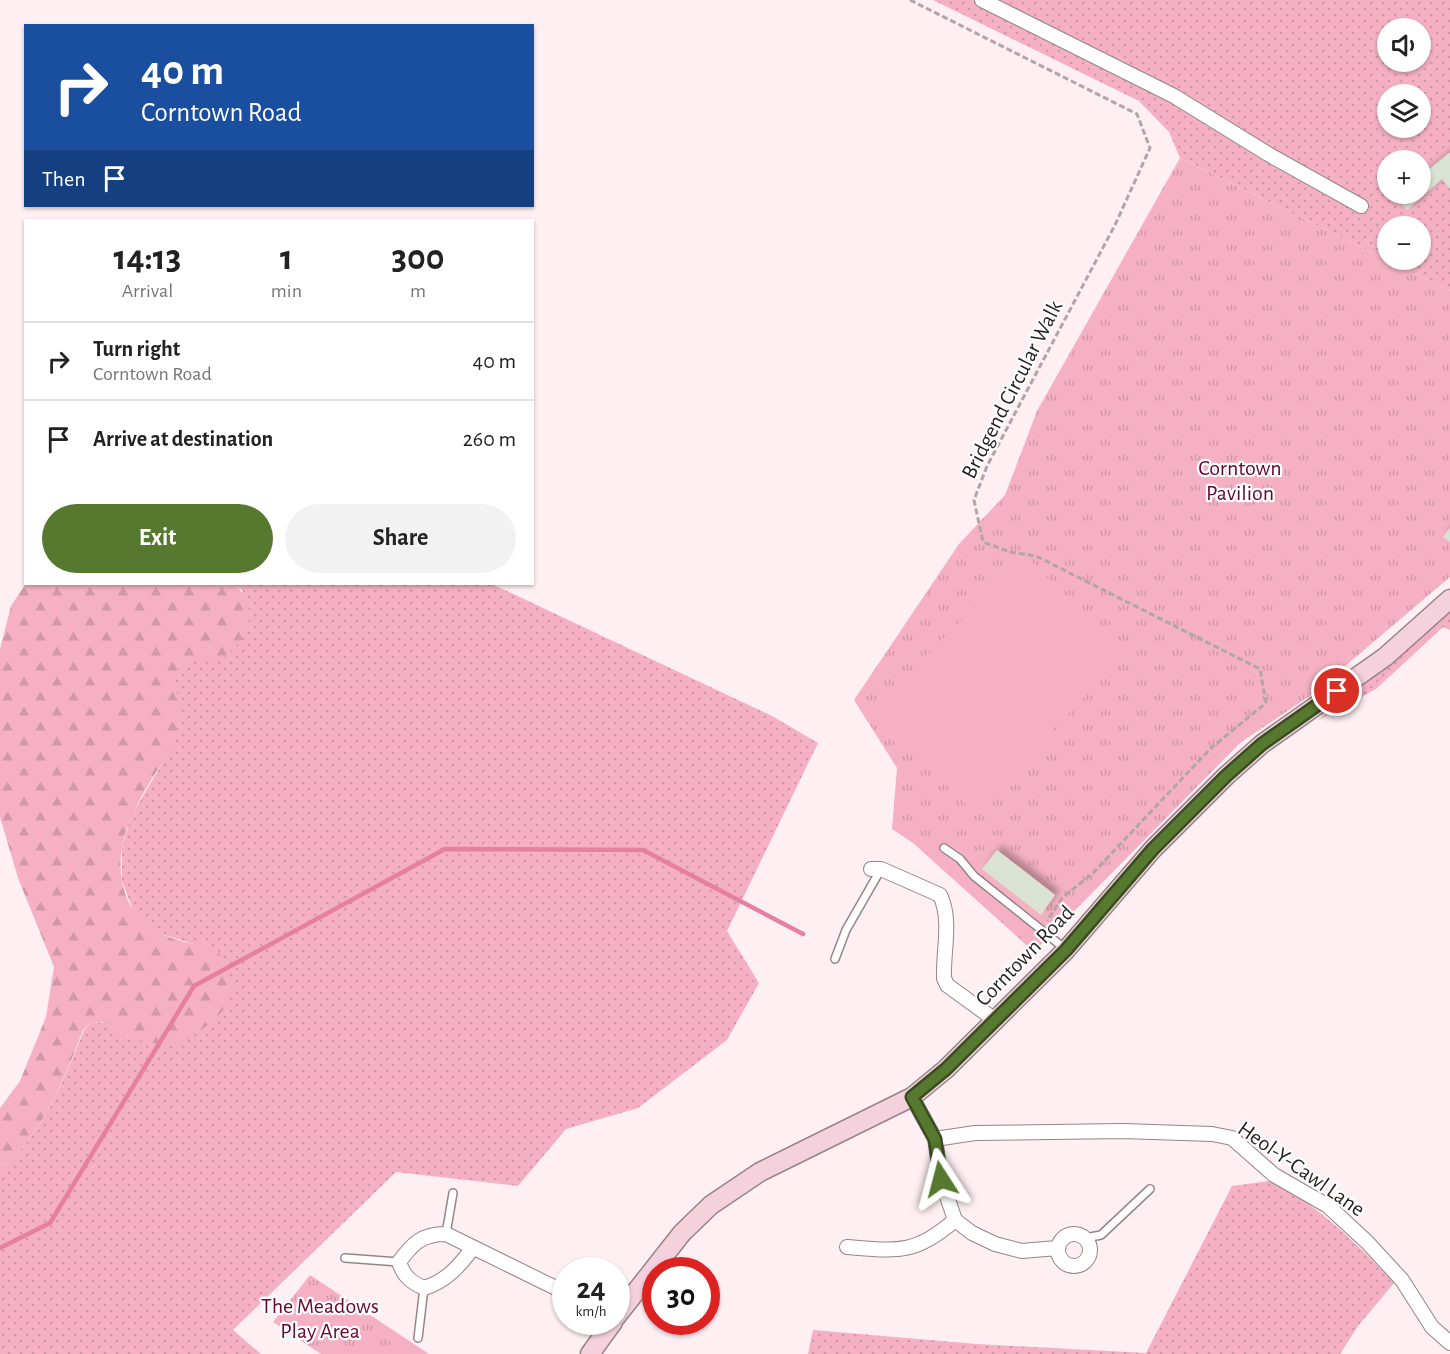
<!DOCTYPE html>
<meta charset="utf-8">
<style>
:root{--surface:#fff;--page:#f2f2f2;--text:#222;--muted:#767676;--line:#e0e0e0;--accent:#57782f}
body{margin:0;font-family:"Alegreya Sans",sans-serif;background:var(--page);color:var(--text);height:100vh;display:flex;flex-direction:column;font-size:22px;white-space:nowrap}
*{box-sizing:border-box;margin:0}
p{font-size:20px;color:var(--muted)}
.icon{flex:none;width:33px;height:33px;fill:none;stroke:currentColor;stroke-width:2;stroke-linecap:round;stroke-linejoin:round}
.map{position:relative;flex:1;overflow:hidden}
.details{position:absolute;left:24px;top:219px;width:510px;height:366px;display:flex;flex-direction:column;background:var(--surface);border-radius:0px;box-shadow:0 2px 4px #0004}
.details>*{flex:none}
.guide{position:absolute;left:24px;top:24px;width:510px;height:183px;border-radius:0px;box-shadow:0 2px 4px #0004;background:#1a4fa0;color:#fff;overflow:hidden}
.buttons{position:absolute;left:1377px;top:18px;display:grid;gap:12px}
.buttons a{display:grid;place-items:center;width:54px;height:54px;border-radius:50%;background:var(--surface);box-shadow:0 2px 4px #0004;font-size:30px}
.speed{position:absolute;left:552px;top:1257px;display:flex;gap:12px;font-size:30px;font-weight:700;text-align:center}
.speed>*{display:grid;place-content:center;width:78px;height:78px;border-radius:50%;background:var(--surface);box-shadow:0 2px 4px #0004;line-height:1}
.speed small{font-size:15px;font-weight:400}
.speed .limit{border:9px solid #d22;background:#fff;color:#111}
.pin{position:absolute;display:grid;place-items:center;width:51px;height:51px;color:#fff;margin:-26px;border:3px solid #fff;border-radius:50%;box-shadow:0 2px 6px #0007}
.me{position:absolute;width:66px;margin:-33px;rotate:351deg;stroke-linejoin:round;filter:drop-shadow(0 0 4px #0008)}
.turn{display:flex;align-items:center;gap:21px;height:126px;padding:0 18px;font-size:27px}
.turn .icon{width:78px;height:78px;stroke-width:2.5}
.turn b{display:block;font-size:42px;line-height:51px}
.then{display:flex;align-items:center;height:57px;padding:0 18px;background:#0003;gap:12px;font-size:22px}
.eta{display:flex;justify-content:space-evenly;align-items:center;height:102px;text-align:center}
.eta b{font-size:36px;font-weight:600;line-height:42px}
.button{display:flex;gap:12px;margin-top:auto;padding:12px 18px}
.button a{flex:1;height:69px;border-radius:36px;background:var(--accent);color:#fff;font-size:24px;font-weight:600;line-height:69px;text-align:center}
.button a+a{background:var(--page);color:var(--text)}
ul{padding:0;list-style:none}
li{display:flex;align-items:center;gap:18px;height:78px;padding:0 18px;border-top:2px solid var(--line)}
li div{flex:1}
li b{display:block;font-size:22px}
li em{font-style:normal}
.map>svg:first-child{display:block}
.grass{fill:url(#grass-dots);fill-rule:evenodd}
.forest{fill:url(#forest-firs)}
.park{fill:url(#park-tufts)}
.pitch{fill:#f5b1c3}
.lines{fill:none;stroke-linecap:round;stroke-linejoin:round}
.stream{stroke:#e5809e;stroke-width:4.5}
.building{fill:#dae2d4;filter:url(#shadow)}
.service-casing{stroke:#958488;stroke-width:10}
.minor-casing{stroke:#958488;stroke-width:16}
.secondary-casing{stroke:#958488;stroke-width:21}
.path{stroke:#b0a5a7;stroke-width:3;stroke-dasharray:6 3;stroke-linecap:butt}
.service{stroke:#fff;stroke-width:7}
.minor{stroke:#fff;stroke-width:14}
.secondary{stroke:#f5d1dd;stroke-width:18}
.route-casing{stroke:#394e1f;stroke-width:15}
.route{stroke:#57782f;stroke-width:10}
.labels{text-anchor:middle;stroke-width:4.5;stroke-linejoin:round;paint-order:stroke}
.street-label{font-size:22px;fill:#251f20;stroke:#fff}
.park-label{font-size:22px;fill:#650731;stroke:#fff}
</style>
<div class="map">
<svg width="1450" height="1354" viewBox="0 0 1450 1354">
<defs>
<pattern id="grass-dots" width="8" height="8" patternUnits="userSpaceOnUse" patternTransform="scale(1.5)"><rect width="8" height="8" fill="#f5b1c3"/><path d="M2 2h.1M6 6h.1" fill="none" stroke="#d298a7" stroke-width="1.8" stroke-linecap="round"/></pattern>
<pattern id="forest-firs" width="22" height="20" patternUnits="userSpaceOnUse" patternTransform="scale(1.5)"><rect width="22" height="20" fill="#f5b1c3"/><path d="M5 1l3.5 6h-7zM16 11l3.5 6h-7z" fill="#d298a7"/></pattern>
<pattern id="park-tufts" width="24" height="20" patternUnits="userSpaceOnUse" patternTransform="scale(1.5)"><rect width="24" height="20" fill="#f5b1c3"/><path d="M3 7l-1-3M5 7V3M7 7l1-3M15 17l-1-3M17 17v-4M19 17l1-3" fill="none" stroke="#d298a7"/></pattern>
<filter id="shadow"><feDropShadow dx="5" dy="-5" stdDeviation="3" flood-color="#0004"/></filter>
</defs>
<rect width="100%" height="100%" fill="#feeff3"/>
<path class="grass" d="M933 0H1450V291L1180 158 1169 132 1139 101ZM1388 28H1420V62H1388ZM1388 94H1420V128H1388ZM1388 160H1420V194H1388ZM1388 226H1420V260H1388Z
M234 584H492L772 716 818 743 727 931 759 983 727 1040 638 1108 566 1129 518 1186 396 1172 233 1330 261 1354H0V1170C42 1135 64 1080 84 1030L92 1022 106 1023 127 1038 210 945 194 944 157 933 135 916 122 881V848L131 816 171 749 179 711 173 683 177 667 190 660 205 661 243 591Z
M1450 609V630L1443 627 1376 689 1317 721Z
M1269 1181C1312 1199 1362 1248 1394 1283L1358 1326 1340 1354H808L813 1330 977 1344 1146 1353 1232 1186Z"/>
<path class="forest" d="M26 583 234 584C256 603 253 630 233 649 230 652 226 657 223 658 206 665 195 657 177 667 172 688 180 694 179 712 179 723 175 737 172 748 169 757 160 766 155 774 135 805 115 843 122 881 128 919 158 938 195 944 199 945 204 943 209 945 217 947 222 958 226 965 247 1007 206 1026 176 1047L127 1038 106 1023 92 1022 83 1030C64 1080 42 1135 0 1170V1108L20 1081 46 1017 54 967 18 878 0 817V649L11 606Z"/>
<path class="park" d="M1180 158 1450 291V577L1311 695 1240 743 1034 952 913 843 892 829 897 768 854 700 959 544 1005 495 1037 411Z
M310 1275 429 1354H321L273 1322Z"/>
<path class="pitch" d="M1026 556 1126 655 973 811 872 710Z"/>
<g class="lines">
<path class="stream" d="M0 1248 50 1223 194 986 445 849 643 850 803 934"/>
</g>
<path class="building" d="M1450 152V189L1442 179 1407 210 1397 198 1401 194H1420V177Z
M1450 528V542L1443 537Z
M997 850 1055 895 1041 915 982 869Z"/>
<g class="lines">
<g class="service-casing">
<path id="service" d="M944 848 960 859 974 876 1064 948
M835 959 846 930 881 869
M446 1234 453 1193
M1085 1238 1101 1235 1150 1189
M345 1258 399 1262
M418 1338 424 1288"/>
</g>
<g class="minor-casing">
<path id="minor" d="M982 0 1174 96 1268 154 1361 206
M871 869H881L940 895C952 920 943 950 944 978L947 985 995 1020
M912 1097 935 1139 941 1179 955 1220 972 1233 995 1244 1022 1251 1057 1248
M935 1139 975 1133 1123 1131 1212 1134 1232 1138 1274 1175 1328 1206 1367 1242 1402 1280 1432 1327 1450 1343
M1058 1250a16 16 0 1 1 32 0a16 16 0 1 1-32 0Z
M847 1247C897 1251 915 1255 955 1220
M473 1248C459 1266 447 1281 424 1288 411 1282 404 1277 399 1262 413 1243 422 1234 446 1234L566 1293"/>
</g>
<g class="secondary-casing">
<path id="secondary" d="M616 1317 682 1233 711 1205 760 1172 912 1097 946 1069 1066 950 1153 849 1226 776 1262 744 1385 657 1450 599
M590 1354 613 1322"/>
</g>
<path class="path" d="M910 0 1137 114 1150 148 1115 225 987 466 974 500 983 542 1010 552 1036 556 1260 669 1266 703 1211 748 1093 873 1062 898 1047 921"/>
<use href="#service" class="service"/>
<use href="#minor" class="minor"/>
<use href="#secondary" class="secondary"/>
</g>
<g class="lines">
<g class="route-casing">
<path id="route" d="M941 1179 935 1139 912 1097 946 1069 1066 950 1153 849 1226 776 1262 744 1337 691"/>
</g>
<use href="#route" class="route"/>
</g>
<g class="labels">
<g class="street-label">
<text transform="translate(1011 389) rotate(-63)" y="8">Bridgend Circular Walk</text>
<text transform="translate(1024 955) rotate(-46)" y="8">Corntown Road</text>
<text transform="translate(1302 1168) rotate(35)" y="8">Heol-Y-Cawl Lane</text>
</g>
<g class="park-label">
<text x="1240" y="475">Corntown<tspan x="1240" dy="25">Pavilion</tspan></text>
<text x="320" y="1313">The Meadows<tspan x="320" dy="25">Play Area</tspan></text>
</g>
</g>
</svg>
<div class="buttons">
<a><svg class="icon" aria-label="sound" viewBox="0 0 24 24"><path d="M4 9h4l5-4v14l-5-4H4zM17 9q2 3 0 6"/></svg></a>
<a><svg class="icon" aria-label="layers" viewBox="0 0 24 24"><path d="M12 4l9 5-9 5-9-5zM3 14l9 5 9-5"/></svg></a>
<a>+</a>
<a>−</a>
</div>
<div class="speed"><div>24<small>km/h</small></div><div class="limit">30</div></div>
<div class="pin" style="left:1337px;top:691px;background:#d93025"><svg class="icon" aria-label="arrive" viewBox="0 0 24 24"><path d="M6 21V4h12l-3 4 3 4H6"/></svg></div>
<svg class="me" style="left:941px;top:1179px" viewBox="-20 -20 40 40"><path d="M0-17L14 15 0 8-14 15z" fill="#57782f" stroke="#fff" stroke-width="4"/></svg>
<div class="guide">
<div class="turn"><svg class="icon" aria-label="right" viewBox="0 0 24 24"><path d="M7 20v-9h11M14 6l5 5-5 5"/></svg><div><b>40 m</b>Corntown Road</div></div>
<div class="then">Then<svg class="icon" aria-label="arrive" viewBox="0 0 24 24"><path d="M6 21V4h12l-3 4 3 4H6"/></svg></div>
</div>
<section class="details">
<div class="eta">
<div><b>14:13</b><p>Arrival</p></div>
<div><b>1</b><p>min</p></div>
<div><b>300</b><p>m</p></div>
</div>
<ul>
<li><svg class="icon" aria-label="right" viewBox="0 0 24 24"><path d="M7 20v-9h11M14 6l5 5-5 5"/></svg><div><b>Turn right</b><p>Corntown Road</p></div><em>40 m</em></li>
<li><svg class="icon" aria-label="arrive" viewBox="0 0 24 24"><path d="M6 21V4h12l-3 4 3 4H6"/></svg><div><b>Arrive at destination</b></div><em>260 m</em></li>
</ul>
<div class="button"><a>Exit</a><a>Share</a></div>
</section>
</div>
